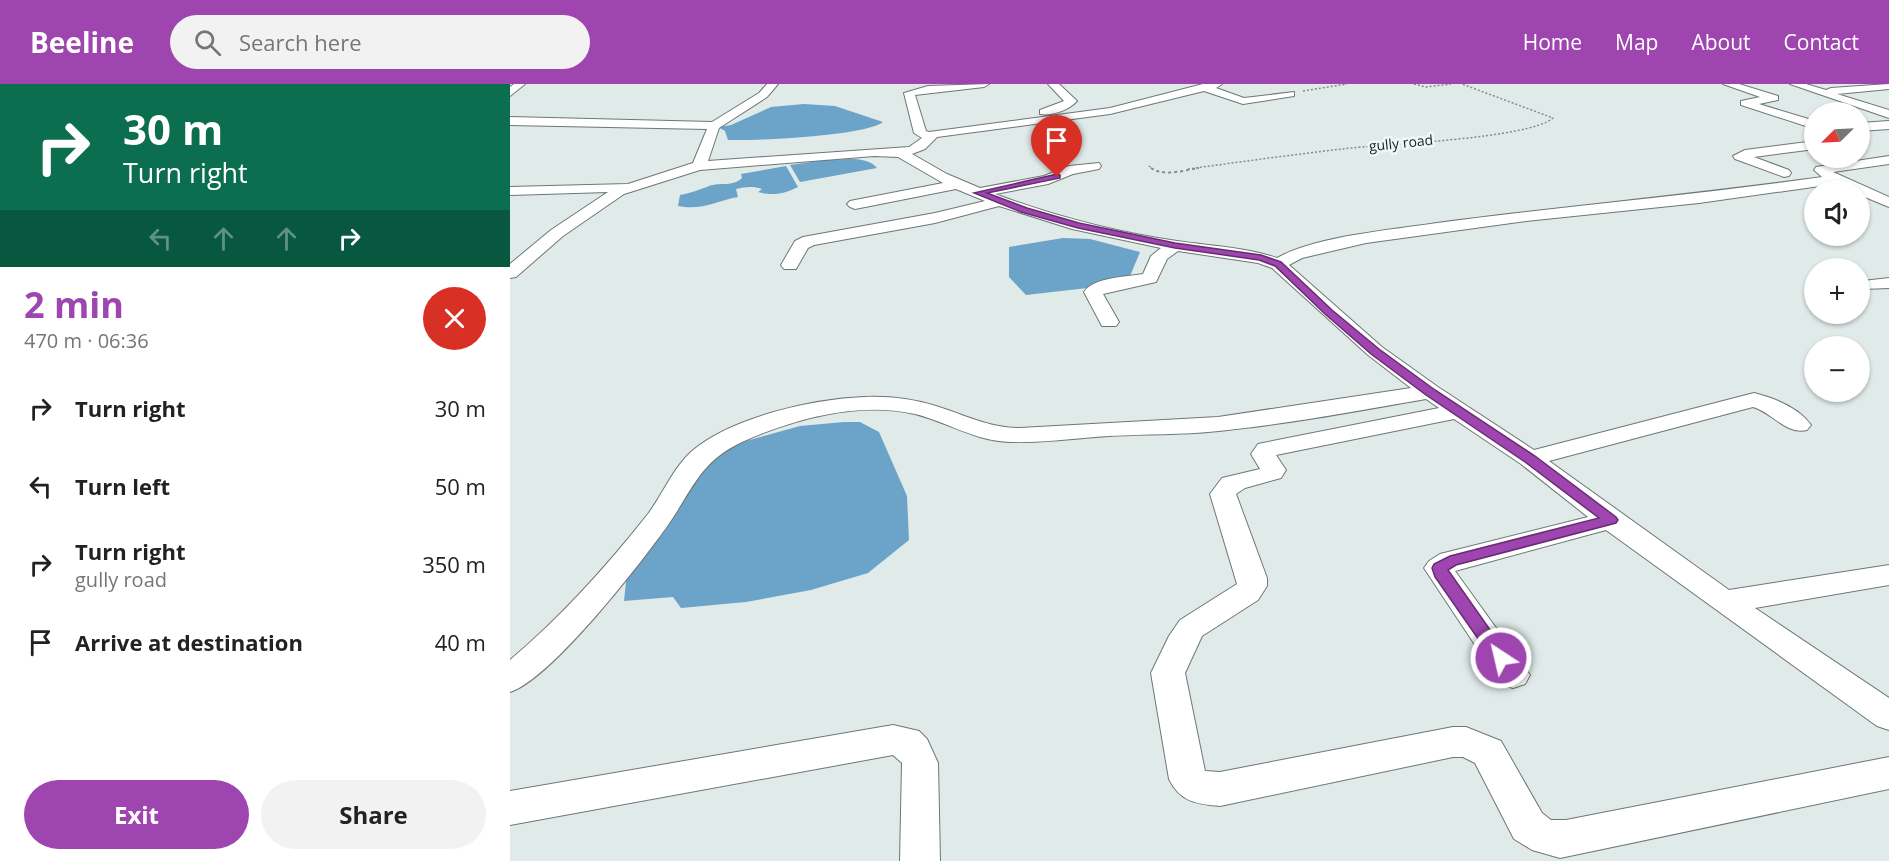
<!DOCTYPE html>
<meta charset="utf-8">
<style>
:root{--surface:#fff;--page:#f2f2f2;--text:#222;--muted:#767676;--accent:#9e45b0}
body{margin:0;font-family:"Open Sans",sans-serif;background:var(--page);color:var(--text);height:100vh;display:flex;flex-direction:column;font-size:22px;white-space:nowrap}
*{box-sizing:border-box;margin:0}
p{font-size:20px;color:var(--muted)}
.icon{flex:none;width:33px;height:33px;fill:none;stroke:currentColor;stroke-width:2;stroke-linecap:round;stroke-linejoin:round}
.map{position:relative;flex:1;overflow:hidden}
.drawer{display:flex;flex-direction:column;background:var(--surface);width:510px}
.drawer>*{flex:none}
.banner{background:#0b6e4f;color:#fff;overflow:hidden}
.needle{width:39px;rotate:246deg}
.tools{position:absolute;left:1294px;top:18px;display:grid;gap:12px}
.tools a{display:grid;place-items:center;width:66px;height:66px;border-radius:50%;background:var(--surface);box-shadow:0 2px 4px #0004;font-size:30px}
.pin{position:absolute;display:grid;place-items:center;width:51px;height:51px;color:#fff;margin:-62px -26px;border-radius:50% 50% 50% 0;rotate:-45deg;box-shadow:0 0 6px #0007}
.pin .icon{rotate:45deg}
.me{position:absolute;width:66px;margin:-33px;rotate:325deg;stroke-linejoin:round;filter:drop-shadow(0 0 4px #0008)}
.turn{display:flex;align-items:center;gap:21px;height:126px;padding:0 24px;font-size:27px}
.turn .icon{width:78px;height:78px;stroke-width:2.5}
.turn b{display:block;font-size:42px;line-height:51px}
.lanes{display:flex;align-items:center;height:57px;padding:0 24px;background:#0003;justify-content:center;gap:30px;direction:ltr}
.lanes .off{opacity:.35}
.round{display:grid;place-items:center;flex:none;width:63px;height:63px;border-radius:32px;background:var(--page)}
.summary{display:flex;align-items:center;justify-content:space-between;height:102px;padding:0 24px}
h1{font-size:36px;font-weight:700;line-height:45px;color:var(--accent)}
.primary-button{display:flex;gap:12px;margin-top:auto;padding:12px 24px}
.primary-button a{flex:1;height:69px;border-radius:36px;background:var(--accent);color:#fff;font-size:24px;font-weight:700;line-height:69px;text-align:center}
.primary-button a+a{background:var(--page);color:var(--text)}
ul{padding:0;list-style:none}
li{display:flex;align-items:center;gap:18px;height:78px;padding:0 24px}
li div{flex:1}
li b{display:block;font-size:22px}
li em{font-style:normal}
header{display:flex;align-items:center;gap:36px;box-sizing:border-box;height:84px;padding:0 30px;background:var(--accent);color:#fff}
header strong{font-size:28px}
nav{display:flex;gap:33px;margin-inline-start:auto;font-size:21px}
.search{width:420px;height:54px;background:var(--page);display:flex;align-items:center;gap:15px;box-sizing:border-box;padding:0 21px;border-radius:33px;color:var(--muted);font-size:22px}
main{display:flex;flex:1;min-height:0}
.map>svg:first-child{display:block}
.water{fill:#6ca3c9}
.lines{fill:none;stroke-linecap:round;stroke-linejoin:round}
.street-casing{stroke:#6e7775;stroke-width:2}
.path-far1{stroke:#848b8a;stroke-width:1.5;stroke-dasharray:2 2;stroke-linecap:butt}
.path{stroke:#848b8a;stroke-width:2;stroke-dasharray:3 3;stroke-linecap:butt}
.street{fill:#fff;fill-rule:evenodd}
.route{fill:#9e45b0;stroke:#672d72;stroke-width:1.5}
.labels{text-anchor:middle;stroke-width:5;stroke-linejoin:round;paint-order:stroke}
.far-street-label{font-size:14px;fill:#1c201f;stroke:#eef8f6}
</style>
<header>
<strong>Beeline</strong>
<div class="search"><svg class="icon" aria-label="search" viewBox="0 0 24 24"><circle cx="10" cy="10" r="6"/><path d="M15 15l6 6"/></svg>Search here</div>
<nav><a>Home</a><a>Map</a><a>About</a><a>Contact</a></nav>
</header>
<main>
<section class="drawer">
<div class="banner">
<div class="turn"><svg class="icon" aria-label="right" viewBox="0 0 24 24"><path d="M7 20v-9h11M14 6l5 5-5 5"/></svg><div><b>30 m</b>Turn right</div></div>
<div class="lanes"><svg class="icon off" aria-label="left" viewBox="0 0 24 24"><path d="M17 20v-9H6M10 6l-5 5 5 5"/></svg><svg class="icon off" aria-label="ahead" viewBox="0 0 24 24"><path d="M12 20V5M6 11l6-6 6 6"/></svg><svg class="icon off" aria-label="ahead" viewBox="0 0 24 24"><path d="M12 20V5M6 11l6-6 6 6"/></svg><svg class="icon" aria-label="right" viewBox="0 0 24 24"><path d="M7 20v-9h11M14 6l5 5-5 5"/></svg></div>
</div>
<div class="summary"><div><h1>2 min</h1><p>470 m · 06:36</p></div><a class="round" style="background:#d93025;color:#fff"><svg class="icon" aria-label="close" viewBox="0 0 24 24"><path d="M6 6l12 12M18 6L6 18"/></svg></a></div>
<ul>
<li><svg class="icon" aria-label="right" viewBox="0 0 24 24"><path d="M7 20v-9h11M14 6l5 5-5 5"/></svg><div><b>Turn right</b></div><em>30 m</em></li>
<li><svg class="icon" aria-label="left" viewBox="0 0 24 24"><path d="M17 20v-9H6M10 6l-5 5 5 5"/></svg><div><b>Turn left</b></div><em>50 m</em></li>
<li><svg class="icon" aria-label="right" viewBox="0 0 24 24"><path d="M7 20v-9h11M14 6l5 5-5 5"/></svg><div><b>Turn right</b><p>gully road</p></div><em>350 m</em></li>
<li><svg class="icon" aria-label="arrive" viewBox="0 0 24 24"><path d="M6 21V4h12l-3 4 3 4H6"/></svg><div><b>Arrive at destination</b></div><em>40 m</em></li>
</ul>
<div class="primary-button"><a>Exit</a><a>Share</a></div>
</section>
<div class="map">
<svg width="1379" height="777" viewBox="0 0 1379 777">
<rect width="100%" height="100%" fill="#e0eae9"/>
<path class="water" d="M294 20 325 22 373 38C355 52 244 57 218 56L215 47 208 43 221 41 261 23Z
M316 76C331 76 357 71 367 84L290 98 280 81Z
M276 82 288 103C274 110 264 112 248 108L252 105C243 102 235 103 226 105L228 113C206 117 191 127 168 122L170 111C181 109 189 106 199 102 210 98 223 103 232 94L231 90Z
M553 154 580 155 630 168 618 197 604 201 516 211 499 193V163Z
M334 338H350L369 348 397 412 399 456 358 489 301 506 236 518 171 524 163 513 114 517 119 470 141 436 145 418 169 385 236 357 290 342Z"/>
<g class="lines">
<g class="street-casing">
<path id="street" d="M4 0H15L0 12V3Z
M257 0H268L257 13 209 44 198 77 399 63 412 54 404 49 394 9 418 2 479 0 474 3 405 11 416 47 419 48 600 24 693 0H712L706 4 734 14 784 8V12L733 20 694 7 600 30 427 53 415 65 402 70 437 90 470 104 534 92 559 82 589 79 591 82 589 85 563 90 538 100 485 110C544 132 605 148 667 157 700 162 735 163 767 174 806 152 881 146 927 139 1055 122 1184 111 1312 93L1304 86 1306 83 1379 72V80L1323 88 1379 113V123L1350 111V106H1338L1324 100 1189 119 1016 137 856 159 792 174 779 181 872 263 928 303 1024 366 1244 309C1264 314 1289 324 1301 341L1297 346C1276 351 1263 329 1243 323L1039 377 1219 506 1379 481V501L1245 524 1379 614V646L1367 642 1096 446 945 487 1020 591 1015 600 1003 604 991 600 914 484 919 477 930 470 1078 433 1011 380 944 335 766 371 776 386 771 394 735 404 726 410 757 494V502L748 516 692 552 675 589 695 687 710 688 943 643H956L991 657 1032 729 1041 736H1056L1379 673V705L1050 774 1022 766 1004 755 965 679 953 673H943L710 722C687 720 670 718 659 695L641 589 659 552 670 536 727 500 700 410 712 394 750 385 741 370 748 360 929 324 916 315C847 327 778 340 709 347 672 351 636 350 599 352 566 354 533 359 500 358 465 357 437 338 405 330 348 317 283 335 232 358 191 377 183 404 160 438 133 477 41 595 0 608V576C51 533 96 483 138 430 153 410 163 384 182 367 222 333 303 315 354 313 379 312 403 315 426 322 455 331 479 344 510 344L708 333 901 304 858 271 762 184 748 179 668 167 657 175 646 198 593 210 609 238 606 242H592L574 208C584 193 616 193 633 190L641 172 651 164 562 145 489 122 425 139 304 161 298 164 286 185H274L271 181 285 157 293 153 425 129 475 117 446 105 345 125 340 123 337 120 340 117 433 99 388 73 364 72 190 86 114 110 53 152 6 193 0 194V180L41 146 98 108 0 111V103L118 100 183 79 197 45 0 41V33L202 38 249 9Z
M538 0H549L567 17C559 26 542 32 530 30V26L554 17Z
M1213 0H1229L1268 12V16L1249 20 1305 37V45L1231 21V17L1250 13Z
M1280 0H1296L1316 6 1321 4 1379 0V5L1327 10 1379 26V34Z
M1379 37V45L1350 47V39Z
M1305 57V65L1244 73 1279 86 1281 89 1279 92 1274 93 1225 75 1223 72 1235 66Z
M1379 194V204L1353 205 1350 201 1353 197Z
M383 641 409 647 417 655 428 679 430 777H390L392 679 383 671 0 741V707Z"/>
</g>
<path class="path-far1" d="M904 0 916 3 941 0
M793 7 837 0
M639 82 643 85
M678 85C729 78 781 71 832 65 872 60 1019 55 1043 34L952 0"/>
<path class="path" d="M641 84C654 93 675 86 689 84"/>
<use href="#street" class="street"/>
</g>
<path class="route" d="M547 90 550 91V94L477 109 517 124 569 139 665 159 751 171 771 178 822 226 869 265 925 306 1025 372 1106 433 1108 436 1106 439 946 481 938 486 997 570 1000 574 997 579 991 581 985 579 925 493 922 484 924 480 940 472 1089 434 1015 378 916 311 861 270 815 230 765 182 749 176 665 164 568 144 511 128 464 109Z"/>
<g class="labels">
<g class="far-street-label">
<text transform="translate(891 59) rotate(-6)" y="5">gully road</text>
</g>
</g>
</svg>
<div class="tools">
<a><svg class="needle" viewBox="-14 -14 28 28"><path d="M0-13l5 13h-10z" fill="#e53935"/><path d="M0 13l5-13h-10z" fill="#767676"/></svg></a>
<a><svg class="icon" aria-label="sound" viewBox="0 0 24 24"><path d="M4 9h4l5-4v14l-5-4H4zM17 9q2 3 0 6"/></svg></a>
<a>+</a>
<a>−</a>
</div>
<div class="pin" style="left:547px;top:93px;background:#d93025"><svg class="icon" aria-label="arrive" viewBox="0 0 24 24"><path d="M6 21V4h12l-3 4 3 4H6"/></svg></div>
<svg class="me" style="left:991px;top:574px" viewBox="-20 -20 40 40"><circle r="17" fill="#9e45b0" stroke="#fff" stroke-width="3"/><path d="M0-11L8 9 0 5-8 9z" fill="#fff"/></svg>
</div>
</main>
